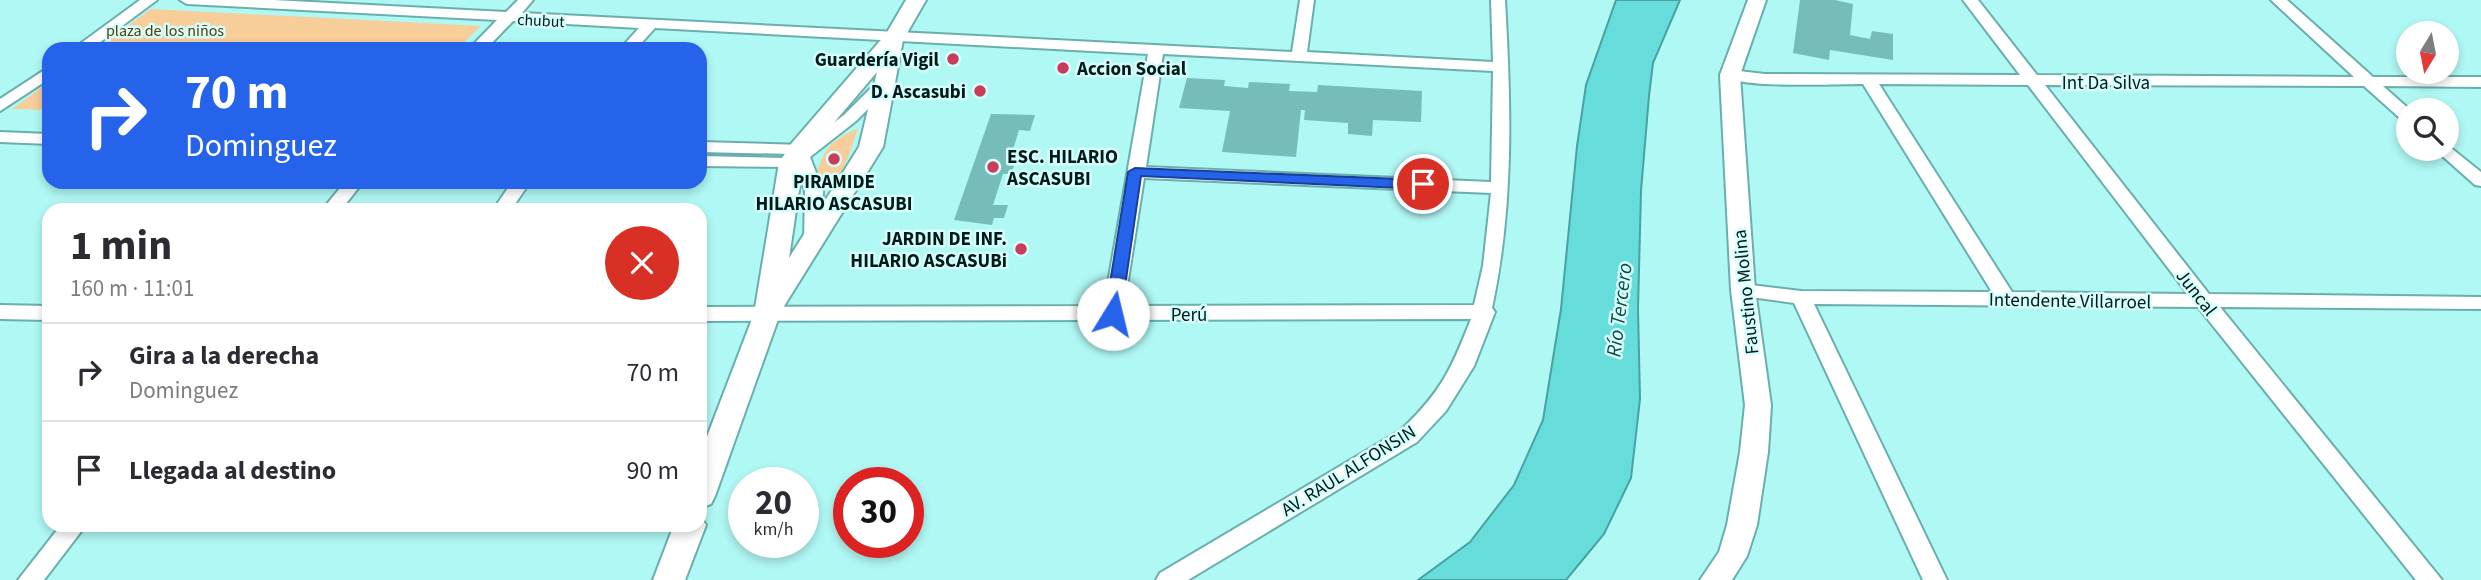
<!DOCTYPE html>
<html lang="es">
<meta charset="utf-8">
<style>
:root{--surface:#fff;--page:#f2f2f3;--text:#2b2b33;--muted:#7c7c81;--line:#e1e1e2}
body{margin:0;font-family:"Source Sans 3",sans-serif;background:var(--page);color:var(--text);height:100vh;display:flex;flex-direction:column;font-size:26px;white-space:nowrap}
*{box-sizing:border-box;margin:0}
p{font-size:23px;color:var(--muted)}
.icon{flex:none;width:38px;height:38px;fill:none;stroke:currentColor;stroke-width:2;stroke-linecap:round;stroke-linejoin:round}
.map{position:relative;flex:1;overflow:hidden}
.sheet{position:absolute;left:42px;top:203px;width:665px;height:329px;display:flex;flex-direction:column;background:var(--surface);border-radius:21px;box-shadow:0 4px 10px #0003}
.sheet>*{flex:none}
.top-card{position:absolute;left:42px;top:42px;width:665px;height:147px;border-radius:21px;box-shadow:0 4px 10px #0003;background:#2563eb;color:#fff;overflow:hidden}
.needle{width:46px;rotate:190deg}
.tools{position:absolute;left:2396px;top:21px;display:grid;gap:14px}
.tools a{display:grid;place-items:center;width:63px;height:63px;border-radius:50%;background:var(--surface);box-shadow:0 4px 10px #0003;font-size:35px}
.speed{position:absolute;left:728px;top:467px;display:flex;gap:14px;font-size:35px;font-weight:700;text-align:center}
.speed>*{display:grid;place-content:center;width:91px;height:91px;border-radius:50%;background:var(--surface);box-shadow:0 4px 10px #0003;line-height:1}
.speed small{font-size:18px;font-weight:400}
.speed .limit{border:10px solid #d22;background:#fff;color:#111}
.pin{position:absolute;display:grid;place-items:center;width:60px;height:60px;color:#fff;margin:-30px;border:4px solid #fff;border-radius:50%;box-shadow:0 2px 7px #0007}
.me{position:absolute;width:77px;margin:-38px;rotate:9deg;stroke-linejoin:round;filter:drop-shadow(0 0 5px #0008)}
.turn{display:flex;align-items:center;gap:24px;height:147px;padding:0 28px;font-size:32px}
.turn .icon{width:91px;height:91px;stroke-width:2.5}
.turn b{display:block;font-size:49px;line-height:60px}
.round{display:grid;place-items:center;flex:none;width:74px;height:74px;border-radius:37px;background:var(--page)}
.head{display:flex;align-items:center;justify-content:space-between;height:119px;padding:0 28px}
h1{font-size:42px;font-weight:700;line-height:52px}
ul{padding:0;list-style:none}
li{display:flex;align-items:center;gap:21px;height:98px;padding:0 28px;border-top:2px solid var(--line)}
li div{flex:1}
li b{display:block;font-size:26px}
li em{font-style:normal}
.map>svg:first-child{display:block}
.green{fill:#f7cd9a}
.water{fill:#66ddda;stroke:#47a2a0;stroke-width:2}
.building{fill:#76bdba}
.lines{fill:none;stroke-linecap:round;stroke-linejoin:round}
.minor-casing{stroke:#69afad;stroke-width:4}
.tertiary-casing{stroke:#69afad;stroke-width:4}
.secondary-casing{stroke:#69afad;stroke-width:4}
.minor{fill:#fff;fill-rule:evenodd}
.tertiary{fill:#fff;fill-rule:evenodd}
.secondary{fill:#fff;fill-rule:evenodd}
.route{fill:#2563eb;stroke:#184099;stroke-width:2}
.poi-dot{fill:#cb3b5a;stroke:#d5fffd;stroke-width:2.5}
.labels{text-anchor:middle;stroke-width:5;stroke-linejoin:round;paint-order:stroke}
.far-street-label{font-size:16px;fill:#001919;stroke:#d5fffd}
.far-park-label{font-size:16px;fill:#5c3a00;stroke:#d5fffd}
.poi-label{font-size:19px;font-weight:bold;fill:#001919;stroke:#d5fffd;text-anchor:end}
.street-label{font-size:19px;fill:#001919;stroke:#d5fffd}
.water-label{font-size:21px;font-style:italic;fill:#104745;stroke:#d5fffd}
</style>
<div class="map">
<svg width="2481" height="580" viewBox="0 0 2481 580">
<rect width="100%" height="100%" fill="#b0f8f4"/>
<path class="green" d="M151 9 481 26 457 49H95Z
M49 82V110L12 109Z
M858 128 848 158 832 190 817 172C826 145 833 140 858 128Z"/>
<path class="water" d="M1616 0H1680L1653 63 1649 96 1641 191 1638 309 1640 399 1631 478 1604 534 1566 580H1418L1470 542 1514 485 1543 420 1561 309 1577 146 1586 85Z"/>
<path class="building" d="M1800 0H1835L1853 4 1850 35 1870 39 1872 31 1893 34V60L1830 50 1829 60 1793 53Z
M1187 78 1225 80 1224 86 1248 88 1249 82 1290 84 1289 91 1317 92 1318 85 1422 91 1421 122 1373 120 1372 136 1348 134V123L1304 120 1305 110H1301L1296 157 1222 152 1230 111 1179 108Z
M991 114 1035 115 1030 131 1019 130 1010 160H1016L1011 174H1003L993 205H1008L1004 218H994L992 225 954 220Z"/>
<g class="lines">
<g class="minor-casing">
<path id="minor" d="M140 0H157L91 49H73Z
M180 0H273L506 12 518 0H533L522 13 1292 52 1300 0H1314L1307 52 1493 62 1491 0H1505C1511 104 1514 206 1492 308L1495 312 1474 366 1446 411 1417 442 1188 580H1156L1160 573 1401 430C1441 392 1451 370 1471 319L700 321V307L1104 306 1148 54 655 28 636 49H620L639 28 513 21 486 49H469L497 20 187 4ZM1163 54 1493 71 1491 182 1146 167ZM1144 178 1491 193 1483 266 1474 305 1124 306Z
M1963 0H1978L2037 75 2354 77 2271 0H2287L2373 77H2481V87L2383 86 2410 110H2408V122L2402 120 2364 86 2045 85 2209 294 2481 297V309L2220 307 2442 580H2416L2198 307 1814 304 1947 580H1923L1794 303 1743 296 1736 294 1733 290 1736 286 1743 284 1801 291 1992 292 1863 84C1838 84 1736 89 1722 75L1730 70 1765 74 2020 75ZM1879 84 2028 85 2188 294 2012 292Z
M49 67V79L0 111V99Z
M885 78 893 83 891 86 856 121 810 157 823 191 822 243 820 247 813 249 804 243 805 191 797 167 700 166V156L787 158 792 154 700 152V142L804 145 844 115 879 80Z
M0 132 49 134V144L0 142Z
M2446 144 2481 172V186L2475 185 2439 153 2437 149H2446Z
M345 182H363L341 210H322Z
M512 182H530L511 210H493Z
M0 305 49 306V320L0 319Z
M61 525H86L44 580H18Z"/>
</g>
<g class="tertiary-casing">
<path id="tertiary" d="M1748 0H1766L1740 75 1755 290 1771 405 1768 452 1757 525 1747 556 1732 580H1700L1719 552 1727 525 1740 452 1745 405 1731 290 1720 75Z"/>
</g>
<g class="secondary-casing">
<path id="secondary" d="M906 0H926L903 40 883 147 781 311 715 496 711 504 700 508V455L754 314 779 163 791 144 886 34ZM877 72 859 147 789 258 803 163 809 152Z
M700 516 706 525 685 580H653L674 525H700Z"/>
</g>
<use href="#minor" class="minor"/>
<use href="#tertiary" class="tertiary"/>
<use href="#secondary" class="secondary"/>
</g>
<path class="route" d="M1135 168 1423 180 1430 184 1423 189 1141 176 1121 314 1113 319 1105 314 1128 172Z"/>
<g class="poi-dot">
<circle cx="953" cy="59" r="7"/>
<circle cx="1063" cy="68" r="7"/>
<circle cx="980" cy="91" r="7"/>
<circle cx="834" cy="159" r="7"/>
<circle cx="993" cy="167" r="7"/>
<circle cx="1021" cy="249" r="7"/>
</g>
<g class="labels">
<g class="far-street-label">
<text transform="translate(541 20) rotate(3)" y="6">chubut</text>
</g>
<g class="far-park-label">
<text x="165" y="36">plaza de los niños</text>
</g>
<g class="poi-label">
<text x="939" y="66">Guardería Vigil</text>
<text x="1077" y="75" text-anchor="start">Accion Social</text>
<text x="966" y="98">D. Ascasubi</text>
<text x="1007" y="163" text-anchor="start">ESC. HILARIO<tspan x="1007" dy="22">ASCASUBI</tspan></text>
<text x="834" y="188" text-anchor="middle">PIRAMIDE<tspan x="834" dy="22">HILARIO ASCASUBI</tspan></text>
<text x="1007" y="245">JARDIN DE INF.<tspan x="1007" dy="22">HILARIO ASCASUBi</tspan></text>
</g>
<g class="street-label">
<text x="2106" y="89">Int Da Silva</text>
<text transform="translate(1745 292) rotate(-96)" y="7">Faustino Molina</text>
<text transform="translate(2197 292) rotate(52)" y="7">Juncal</text>
<text transform="translate(2070 300) rotate(1)" y="7">Intendente Villarroel</text>
<text x="1189" y="321">Perú</text>
<text transform="translate(1348 470) rotate(-32)" y="7">AV. RAUL ALFONSIN</text>
</g>
<g class="water-label">
<text transform="translate(1619 310) rotate(-83)" y="7">Río Tercero</text>
</g>
</g>
</svg>
<div class="tools">
<a><svg class="needle" viewBox="-14 -14 28 28"><path d="M0-13l5 13h-10z" fill="#e53935"/><path d="M0 13l5-13h-10z" fill="#7c7c81"/></svg></a>
<a><svg class="icon" aria-label="search" viewBox="0 0 24 24"><circle cx="10" cy="10" r="6"/><path d="M15 15l6 6"/></svg></a>
</div>
<div class="speed"><div>20<small>km/h</small></div><div class="limit">30</div></div>
<div class="pin" style="left:1423px;top:184px;background:#d93025"><svg class="icon" aria-label="arrive" viewBox="0 0 24 24"><path d="M6 21V4h12l-3 4 3 4H6"/></svg></div>
<svg class="me" style="left:1113px;top:314px" viewBox="-20 -20 40 40"><circle r="19" fill="#fff"/><path d="M0-13L10 11 0 6-10 11z" fill="#2563eb"/></svg>
<div class="top-card">
<div class="turn"><svg class="icon" aria-label="right" viewBox="0 0 24 24"><path d="M7 20v-9h11M14 6l5 5-5 5"/></svg><div><b>70 m</b>Dominguez</div></div>
</div>
<section class="sheet">
<div class="head"><div><h1>1 min</h1><p>160 m · 11:01</p></div><a class="round" style="background:#d93025;color:#fff"><svg class="icon" aria-label="close" viewBox="0 0 24 24"><path d="M6 6l12 12M18 6L6 18"/></svg></a></div>
<ul>
<li><svg class="icon" aria-label="right" viewBox="0 0 24 24"><path d="M7 20v-9h11M14 6l5 5-5 5"/></svg><div><b>Gira a la derecha</b><p>Dominguez</p></div><em>70 m</em></li>
<li><svg class="icon" aria-label="arrive" viewBox="0 0 24 24"><path d="M6 21V4h12l-3 4 3 4H6"/></svg><div><b>Llegada al destino</b></div><em>90 m</em></li>
</ul>
</section>
</div>
